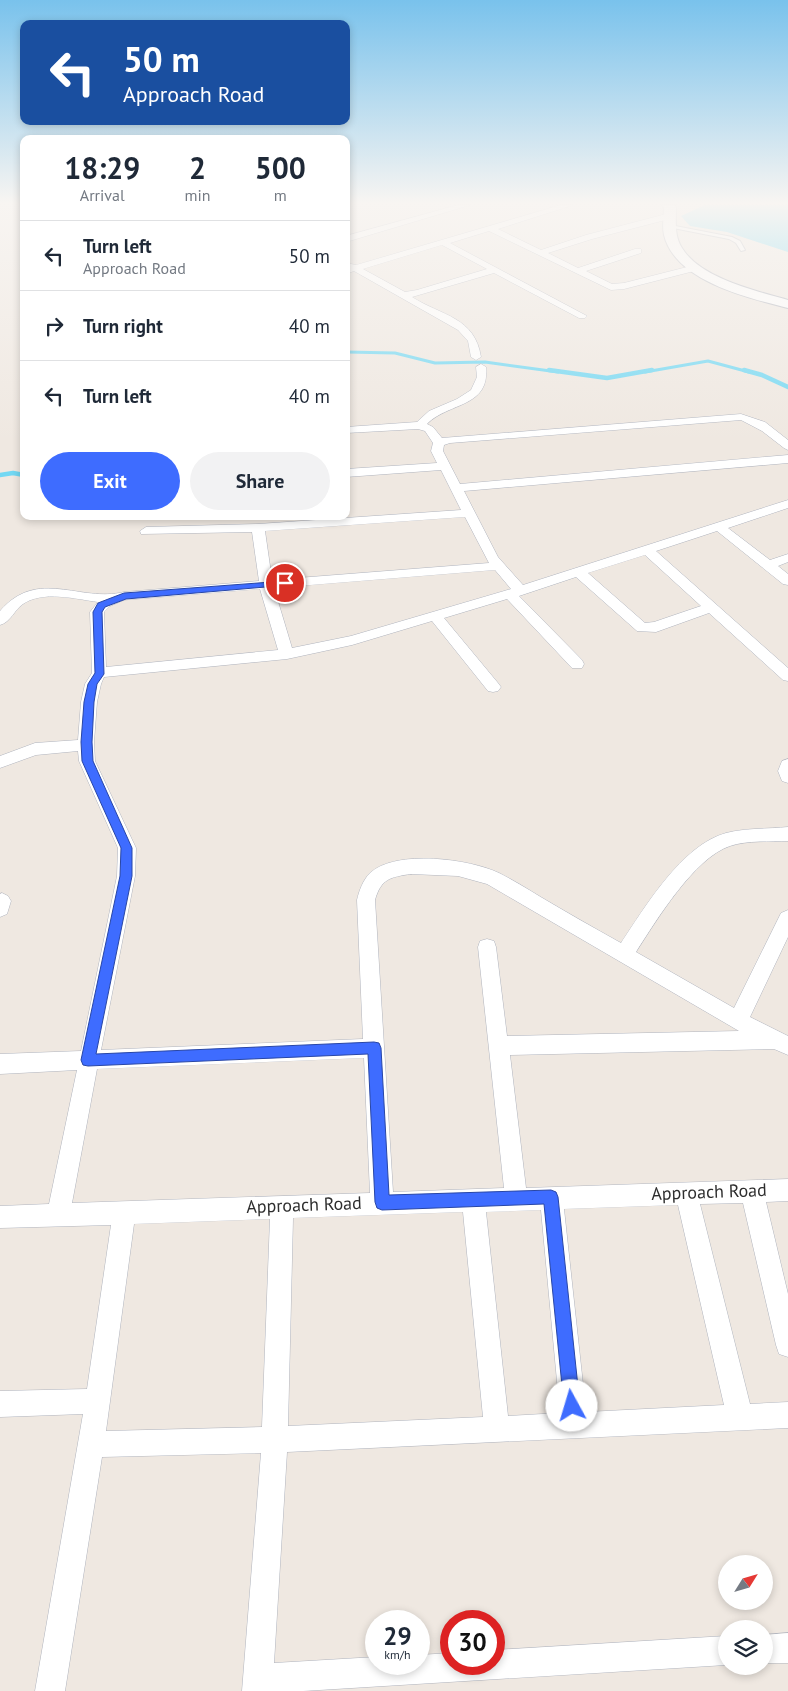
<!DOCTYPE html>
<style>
:root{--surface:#fff;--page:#f2f2f3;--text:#1f2937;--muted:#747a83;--line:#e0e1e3;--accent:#3e6cff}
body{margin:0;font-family:"PT Sans",sans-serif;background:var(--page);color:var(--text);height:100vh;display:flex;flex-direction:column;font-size:19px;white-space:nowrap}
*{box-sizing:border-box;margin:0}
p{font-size:16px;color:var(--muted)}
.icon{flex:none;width:28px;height:28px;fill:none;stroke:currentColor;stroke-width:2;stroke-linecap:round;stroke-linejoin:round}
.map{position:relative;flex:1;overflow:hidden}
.sheet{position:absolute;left:20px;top:135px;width:330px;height:385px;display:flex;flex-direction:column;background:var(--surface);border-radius:10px;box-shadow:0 2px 8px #0003}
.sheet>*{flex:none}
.banner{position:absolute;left:20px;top:20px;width:330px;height:105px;border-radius:10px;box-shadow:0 2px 8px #0003;background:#1a4fa0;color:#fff;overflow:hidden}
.needle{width:32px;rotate:53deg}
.controls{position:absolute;left:718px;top:1555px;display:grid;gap:10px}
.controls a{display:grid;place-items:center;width:55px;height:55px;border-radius:50%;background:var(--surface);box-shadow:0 2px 8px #0003;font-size:25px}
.speed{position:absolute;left:365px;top:1610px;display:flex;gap:10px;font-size:25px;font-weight:700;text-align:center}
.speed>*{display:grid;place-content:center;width:65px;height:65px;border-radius:50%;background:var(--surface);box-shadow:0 2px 8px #0003;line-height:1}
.speed small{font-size:12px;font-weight:400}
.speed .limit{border:8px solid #d22;background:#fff;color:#111}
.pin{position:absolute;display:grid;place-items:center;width:42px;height:42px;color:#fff;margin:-21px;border:2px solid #fff;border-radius:50%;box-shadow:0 1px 5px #0007}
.me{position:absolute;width:55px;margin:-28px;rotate:354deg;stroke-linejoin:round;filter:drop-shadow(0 0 4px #0008)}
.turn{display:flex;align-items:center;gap:18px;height:105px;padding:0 20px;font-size:22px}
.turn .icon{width:65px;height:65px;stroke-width:2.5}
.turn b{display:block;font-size:35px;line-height:42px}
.eta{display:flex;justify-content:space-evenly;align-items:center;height:85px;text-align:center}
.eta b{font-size:30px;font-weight:700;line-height:35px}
.action{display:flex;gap:10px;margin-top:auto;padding:10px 20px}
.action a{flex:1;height:58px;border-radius:30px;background:var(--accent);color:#fff;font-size:20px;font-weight:700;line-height:58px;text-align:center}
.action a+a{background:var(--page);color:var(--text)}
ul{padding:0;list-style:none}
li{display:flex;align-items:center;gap:15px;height:70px;padding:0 20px;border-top:1px solid var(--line)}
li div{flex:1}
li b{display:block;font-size:19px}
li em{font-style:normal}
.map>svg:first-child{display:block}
.water{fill:#72d8f3}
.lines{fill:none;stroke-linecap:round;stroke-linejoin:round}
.stream-far1{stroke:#72d8f3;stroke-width:3}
.stream{stroke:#72d8f3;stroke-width:4.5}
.lane-casing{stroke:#b0b4be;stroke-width:2}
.street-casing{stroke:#b0b4be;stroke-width:1}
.secondary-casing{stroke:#b0b4be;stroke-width:2}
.lane{fill:#fff;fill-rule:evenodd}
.street{fill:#fff;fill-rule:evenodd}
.secondary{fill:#fff;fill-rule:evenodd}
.route{fill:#3e6cff;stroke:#2846a6}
.labels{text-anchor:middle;stroke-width:4;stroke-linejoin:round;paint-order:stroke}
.near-street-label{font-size:18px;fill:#2e2e2e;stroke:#fff}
</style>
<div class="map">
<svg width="788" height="1691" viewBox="0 0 788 1691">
<rect width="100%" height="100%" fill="#efe8e1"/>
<path class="water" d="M705 205H788V252L727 232 690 226 681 216Z"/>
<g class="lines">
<path class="stream-far1" d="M346 352 395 353 435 363 485 362 558 372
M645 372 708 361 749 372"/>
<path class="stream" d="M549 370 607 378 652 370
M744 370 762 375 788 387
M0 475 13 473 24 475"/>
<g class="lane-casing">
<path id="lane" d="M670 225 732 237 740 241 745 250 741 251 736 243 729 239 668 227Z"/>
</g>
<g class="street-casing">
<path id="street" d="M458 205H470L346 242V236Z
M561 205H573L498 229 541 250 586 235 670 213 673 214V218L592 239 548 253 578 268 635 249H641V253L586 271 612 284 624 283 695 265 700 268 698 270 624 289 611 290 489 231 450 243 587 316 585 318H579L494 273 412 297C442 316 475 317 481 357L476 360 471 357 468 341 458 330 354 271 346 274V263L356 265ZM442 245 487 269 417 290 405 292 363 269Z
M481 364 486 367C490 408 449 402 427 424L433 427 442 438 741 414 765 422 788 440V450L784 448 762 431 741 420 450 443 444 445 443 451 460 484 788 455V463L464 491 498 557 523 585 788 500V508L728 528 770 560 788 554V562L778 566 788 574V585L783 584 717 531 656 551 788 668V681L783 680 709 613 656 632 637 631 576 577 519 596 582 660 584 664 582 668H572L507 599 444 618 498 683 501 687 498 691 493 692 488 691 432 621 352 645 287 659 104 677 101 684 97 702 94 742 95 761 136 848 135 876 101 1050 363 1039 357 900C359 891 363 880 370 873 396 849 470 859 499 873 513 880 526 888 539 896 566 912 594 928 621 943 645 907 682 845 726 833 746 828 768 829 788 827V841C770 842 748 840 730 846 694 858 656 921 636 952L734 1008 781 913 788 910V937L750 1017 788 1036V1055L774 1049 510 1055 526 1188 788 1179V1201L766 1202 788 1294V1357L779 1354 776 1345 743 1203 700 1204 750 1404 788 1402V1428L287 1452 274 1663 376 1657V1664H419V1655L451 1653V1664H494V1650L726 1636V1665L303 1691H242L261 1453 102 1457 65 1691H35L83 1414 0 1417V1391L87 1389 111 1225 0 1228V1206L49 1204 77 1070 0 1074V1054L81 1051 117 876 118 848 79 761 78 751 36 755 0 768V756L35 743 78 740 81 702 85 684 92 673 90 612 98 602C76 599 43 590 23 604 14 610 11 622 0 625V611C38 567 80 603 124 592L259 581 252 532 141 534 140 531 146 527 258 524 461 510 441 470 346 477V469L437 463 431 451 433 443 425 431 418 429 346 433V427L417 422 429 411 457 399 471 390 477 377 476 367ZM465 517 489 563 272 580 265 531ZM645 555 701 606 654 622 645 623 588 573ZM495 570 511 589 351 636 292 648 274 588ZM260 589 278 650 106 667 104 612 110 606 124 600ZM411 874 458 876 487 884 739 1031 507 1036 496 947 494 941 487 939 480 941 478 947 504 1188 393 1192 375 900C381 879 390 877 411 874ZM364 1058 370 1193 72 1203 97 1069ZM678 1205 724 1405 586 1412 564 1209ZM541 1210 560 1413 508 1416 486 1212ZM463 1212 483 1417 288 1426 293 1218ZM270 1219 262 1427 106 1431 134 1224Z
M788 759V783L782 781 778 771 782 761Z
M2 893 8 896 11 901 7 914 0 917V894Z
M788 1633V1663H764V1635Z"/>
</g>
<g class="secondary-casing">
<path id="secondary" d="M662 205H674L676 207C676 221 674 236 682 248 700 278 756 291 788 300V308C748 298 675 281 664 235 662 226 664 216 664 208Z"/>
</g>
<use href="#lane" class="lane"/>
<use href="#street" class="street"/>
<use href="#secondary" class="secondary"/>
</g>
<linearGradient id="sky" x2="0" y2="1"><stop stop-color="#79c2ec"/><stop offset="0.46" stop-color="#f8f5f2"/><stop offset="1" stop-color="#f8f5f2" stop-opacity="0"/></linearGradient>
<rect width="788" height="441" fill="url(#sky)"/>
<path class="route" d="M285 581 290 583 289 585 126 599 105 607 102 612 104 674 97 684 94 702 92 742 93 761 132 848V876L96 1054 374 1042 379 1043 381 1048 389 1195 551 1190 556 1192 558 1197 580 1406 578 1412 572 1414 566 1412 564 1406 544 1204 382 1210 377 1208 375 1202 368 1054 88 1066 83 1065 81 1060 120 876 121 848 82 761 81 742 84 702 88 684 95 673 93 612 98 603 124 593Z"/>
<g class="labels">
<g class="near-street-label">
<text transform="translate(709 1192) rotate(-2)" y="6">Approach Road</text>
<text transform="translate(304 1205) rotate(-2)" y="6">Approach Road</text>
</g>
</g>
</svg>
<div class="controls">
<a><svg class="needle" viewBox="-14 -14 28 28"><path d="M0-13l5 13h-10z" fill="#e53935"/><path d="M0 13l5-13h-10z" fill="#747a83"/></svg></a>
<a><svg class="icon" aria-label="layers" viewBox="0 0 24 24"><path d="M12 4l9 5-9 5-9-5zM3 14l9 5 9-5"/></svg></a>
</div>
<div class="speed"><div>29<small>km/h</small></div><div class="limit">30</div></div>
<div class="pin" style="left:285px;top:583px;background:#d93025"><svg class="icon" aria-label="arrive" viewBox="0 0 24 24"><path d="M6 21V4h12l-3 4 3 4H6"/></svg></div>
<svg class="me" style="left:572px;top:1406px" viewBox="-20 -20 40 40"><circle r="19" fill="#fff"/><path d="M0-13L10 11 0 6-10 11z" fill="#3e6cff"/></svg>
<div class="banner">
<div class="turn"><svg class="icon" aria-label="left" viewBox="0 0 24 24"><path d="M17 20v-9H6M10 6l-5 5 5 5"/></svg><div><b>50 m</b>Approach Road</div></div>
</div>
<section class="sheet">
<div class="eta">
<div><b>18:29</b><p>Arrival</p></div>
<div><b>2</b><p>min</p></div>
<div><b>500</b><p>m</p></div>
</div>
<ul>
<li><svg class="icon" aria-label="left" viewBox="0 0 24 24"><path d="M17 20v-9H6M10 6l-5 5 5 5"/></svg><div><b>Turn left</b><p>Approach Road</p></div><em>50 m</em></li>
<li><svg class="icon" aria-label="right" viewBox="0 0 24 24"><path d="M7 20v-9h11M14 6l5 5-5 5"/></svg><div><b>Turn right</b></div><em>40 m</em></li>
<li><svg class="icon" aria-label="left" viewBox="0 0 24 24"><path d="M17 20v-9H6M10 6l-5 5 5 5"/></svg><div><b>Turn left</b></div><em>40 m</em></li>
</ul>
<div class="action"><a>Exit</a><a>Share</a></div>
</section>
</div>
